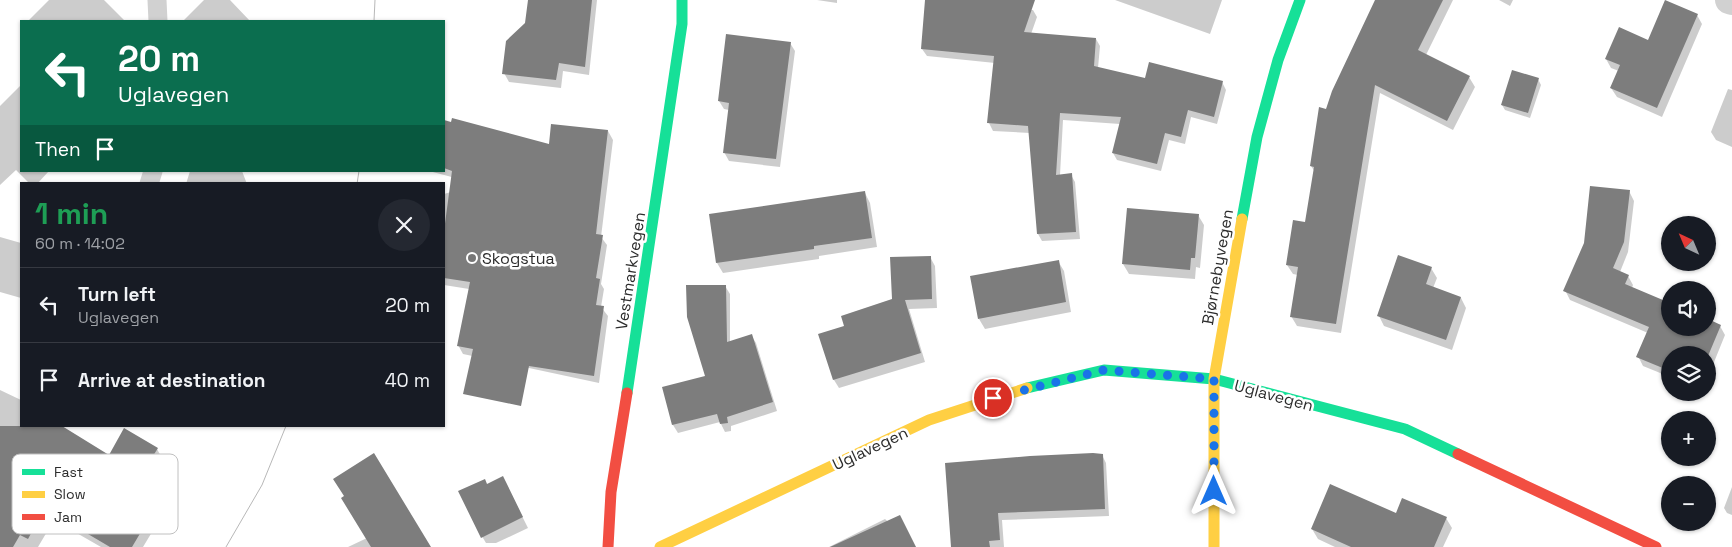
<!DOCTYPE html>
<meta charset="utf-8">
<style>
:root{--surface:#171b24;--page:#242831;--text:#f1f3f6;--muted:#9ea1a6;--line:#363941}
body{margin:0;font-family:"Space Grotesk",sans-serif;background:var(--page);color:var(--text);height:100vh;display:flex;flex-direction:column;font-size:19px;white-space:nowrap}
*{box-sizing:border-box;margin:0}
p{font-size:16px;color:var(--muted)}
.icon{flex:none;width:28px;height:28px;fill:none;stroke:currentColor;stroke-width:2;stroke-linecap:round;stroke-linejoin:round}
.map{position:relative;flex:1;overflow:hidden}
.drawer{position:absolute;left:20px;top:182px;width:425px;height:245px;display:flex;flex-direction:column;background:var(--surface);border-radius:0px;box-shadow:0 1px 4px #0004}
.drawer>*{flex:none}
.top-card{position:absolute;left:20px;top:20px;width:425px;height:152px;border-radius:0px;box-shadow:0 1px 4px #0004;background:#0b6e4f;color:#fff;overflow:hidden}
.needle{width:32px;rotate:316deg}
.fabs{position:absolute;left:1661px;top:216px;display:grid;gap:10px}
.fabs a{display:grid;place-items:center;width:55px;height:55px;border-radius:50%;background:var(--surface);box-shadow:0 1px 4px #0004;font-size:25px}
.pin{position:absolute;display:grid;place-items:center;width:42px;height:42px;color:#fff;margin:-21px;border:2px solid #fff;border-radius:50%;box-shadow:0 1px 5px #0007}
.me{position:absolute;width:55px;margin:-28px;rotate:0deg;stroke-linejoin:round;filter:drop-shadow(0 0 4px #0008)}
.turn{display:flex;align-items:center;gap:18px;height:105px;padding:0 15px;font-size:22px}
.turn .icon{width:65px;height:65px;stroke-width:2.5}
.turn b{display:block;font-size:35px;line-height:42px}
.then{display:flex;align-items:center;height:48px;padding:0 15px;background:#0003;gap:10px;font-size:19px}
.round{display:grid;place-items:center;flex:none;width:52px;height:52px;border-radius:26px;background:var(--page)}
.head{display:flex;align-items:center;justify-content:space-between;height:85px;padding:0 15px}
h1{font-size:30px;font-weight:600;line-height:38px;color:#1e9e55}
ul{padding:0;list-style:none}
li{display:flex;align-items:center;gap:15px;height:75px;padding:0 15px;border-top:1px solid var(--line)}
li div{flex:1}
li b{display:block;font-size:19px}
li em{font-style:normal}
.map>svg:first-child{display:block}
.shadow{fill:#0003}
.building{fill:#7d7d7d}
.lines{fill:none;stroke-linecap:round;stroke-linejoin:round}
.lane{stroke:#d1d1d1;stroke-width:19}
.street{stroke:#d1d1d1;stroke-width:28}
.fast{stroke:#16e098;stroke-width:11}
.slow{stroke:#ffcf43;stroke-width:11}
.jam{stroke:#f24e42;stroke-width:11}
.tram{stroke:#b8b8b8;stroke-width:1}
.route{stroke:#1a73e8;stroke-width:9;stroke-dasharray:0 16.2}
.poi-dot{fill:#767676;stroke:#fff;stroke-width:2}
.labels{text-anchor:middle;stroke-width:5;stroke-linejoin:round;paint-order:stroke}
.poi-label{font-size:16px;fill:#2c2c2c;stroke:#fff;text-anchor:start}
.street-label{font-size:16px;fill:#2c2c2c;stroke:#fff}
.key{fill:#fff;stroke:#c0c0c0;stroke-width:1}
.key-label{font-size:14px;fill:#2c2c2c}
</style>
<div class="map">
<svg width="1732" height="547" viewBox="0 0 1732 547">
<rect width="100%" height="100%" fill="#fff"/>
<path class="shadow" d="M49 0H104L125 21H28Z
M204 0H230L250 21H183Z
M529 0H597L589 75 563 71 561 88 509 82 504 73 526 23Z
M817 0H837V3Z
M1115 0H1222L1210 34Z
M1378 0H1453L1426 55 1469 77 1475 87 1453 130 1380 93 1341 333 1297 326 1291 316 1298 275 1293 274 1287 265 1306 224 1315 172 1311 166Z
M1499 0H1513L1510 6Z
M926 3 1033 10 1037 17 1031 34 1096 39 1100 46 1098 68 1146 79 1222 82 1226 90 1217 124 1191 117 1185 144 1169 140 1161 171 1117 160 1113 153 1120 124 1063 120 1060 175H1071L1075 182 1080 239 1042 241 1038 234 1030 133 993 131 989 123 995 63 927 56 922 49Z
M1697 15 1702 24 1662 117 1617 97 1611 88 1619 71 1611 68 1606 59 1649 42Z
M790 43 795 51 780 167 729 161 724 152 729 110 724 109 719 101Z
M1538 79 1541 85 1530 118 1505 110 1502 105Z
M21 85V171H49L37 184H30L16 170 0 185V106Z
M1728 89 1732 90V147L1716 140 1711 132Z
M444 121 550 145 608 131 613 140 601 237 607 245 601 284 604 289 601 307 608 316 599 383 463 354 458 345 469 289 444 285V194L478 184 429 171H444Z
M190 171H242L247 184H186Z
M1629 191 1634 201 1628 252 1620 272 1628 276 1633 285 1632 288 1670 304V328H1708V320L1720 326 1725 335 1708 377V355H1670V377L1643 366 1638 356 1648 333 1570 300 1565 290Z
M865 193 870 203 877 247 819 256V259L723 273 717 263 710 215Z
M1198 215 1204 225 1200 268 1196 267 1195 279 1129 274 1123 264Z
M0 237 21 243V298L0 292Z
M930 257 935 266 937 308 909 309 925 362 839 388 834 380 820 335 846 327 894 300Z
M1058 261 1064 271 1071 312 985 329 979 319Z
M1431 268 1437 278 1433 288 1461 298 1466 308 1452 350 1384 326 1379 316Z
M725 286 730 294V342L751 335 756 343 777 411 731 426V431L725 432 720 422 678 433 673 425 663 388 707 377Z
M0 390 21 400V426L109 456 157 449 162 458 155 469 172 479 178 489 143 547H101L54 520 38 547H0Z
M1102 455 1106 463 1109 516 1002 520 1004 547H952L946 464Z
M487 485 508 488 528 528 496 543H486L480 533Z
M1732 487V515L1727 513 1724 508Z
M1397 514 1446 518 1452 528 1443 547H1335L1318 539 1312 529Z
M885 519 916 547H829Z
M367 538 430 547H348Z"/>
<path class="building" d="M528 0H592L585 67 559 63 556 80 502 74 506 41 525 23Z
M925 0H1035L1024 32 1096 38 1094 66 1145 78 1149 62 1223 81 1214 117 1188 110 1181 137 1165 133 1157 164 1112 153 1121 117 1060 113 1056 175 1072 173 1076 232 1037 234 1028 126 987 123 994 56 921 49Z
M1375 0H1443L1418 50 1470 76 1447 121 1375 85 1336 324 1290 317 1298 267 1286 265 1293 220 1305 222 1314 167 1310 166 1319 107 1326 109 1332 91Z
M1665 0 1698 14 1657 108 1610 88 1620 65 1605 59 1619 27 1648 40Z
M726 34 791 42 776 159 723 153 729 103 718 101Z
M1512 70 1539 78 1528 113 1501 105Z
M452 118 549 144 551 124 608 130 596 234 603 235 596 278 600 279 596 305 604 306 594 376 529 366 521 406 463 394 473 349 457 346 470 282 444 278V231L452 171 444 168V120L451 122Z
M1590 186 1630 190 1624 242 1613 268 1629 275 1625 284 1670 303V328H1708V319L1721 325 1708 356 1670 355V371L1636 357 1649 327 1563 291 1584 243Z
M865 191 872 238 814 246V249L716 263 709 214Z
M1127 208 1199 214 1195 258H1191L1190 270 1122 264Z
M1398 255 1432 267 1426 284 1461 297 1446 340 1377 316Z
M931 256 932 299 905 300 921 353 833 380 818 334 844 326 841 316 892 299 890 257Z
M1059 260 1066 302 978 319 970 276Z
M686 285H726L727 342 752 334 773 402 727 417 728 423 720 424 717 414 672 425 662 387 705 376 687 317Z
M0 426H62L109 455 124 428 158 448 148 464 173 478 132 547H110L49 511 39 528 35 526 28 539 20 535 13 547H0Z
M374 453 431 547H371L341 498 344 496 333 479Z
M1093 453 1103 454 1105 509 998 513 1000 540 989 541 990 547H951L945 463 1030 456Z
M503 476 523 517 481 538 458 491 485 479 487 484Z
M1330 484 1396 513 1402 498 1447 517 1434 547H1351L1311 529Z
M900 515 916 547H830Z"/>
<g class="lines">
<path class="lane" d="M157 0 158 21
M149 184 153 171"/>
<path class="street" d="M1729 0 1732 1"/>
<path class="fast" d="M1242 219 1257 137 1278 60 1300 0
M1027 388 1104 370 1214 379 1405 429 1458 454
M627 393 682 24V0"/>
<path class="slow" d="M660 547 929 420 1027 388
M1214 547V379L1242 219"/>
<path class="jam" d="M1458 454 1656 547
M608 547 611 492 627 393"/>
<path class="tram" d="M374 21 375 0
M357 184 359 171
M226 547 262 485 286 426"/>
</g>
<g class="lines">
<path class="route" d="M993 398 1104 370 1214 379V491"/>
</g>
<circle class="poi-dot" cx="472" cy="258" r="5"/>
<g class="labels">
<g class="poi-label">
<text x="482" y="264">Skogstua</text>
</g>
<g class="street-label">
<text transform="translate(1217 267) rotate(-80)" y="6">Bjørnebyvegen</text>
<text transform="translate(630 271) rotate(-81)" y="6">Vestmarkvegen</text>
<text transform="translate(1274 395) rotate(15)" y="6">Uglavegen</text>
<text transform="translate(870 448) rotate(-25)" y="6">Uglavegen</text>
</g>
</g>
<rect x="12" y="454" width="166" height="80" rx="8" class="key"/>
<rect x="22" y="469" width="23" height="6" fill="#16e098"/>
<rect x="22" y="491" width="23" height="7" fill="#ffcf43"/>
<rect x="22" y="514" width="23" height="6" fill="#f24e42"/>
<g class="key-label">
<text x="54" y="477">Fast</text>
<text x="54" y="499">Slow</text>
<text x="54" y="522">Jam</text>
</g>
</svg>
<div class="fabs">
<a><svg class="needle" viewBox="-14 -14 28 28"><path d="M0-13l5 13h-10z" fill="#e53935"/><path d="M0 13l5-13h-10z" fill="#9ea1a6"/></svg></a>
<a><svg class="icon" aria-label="sound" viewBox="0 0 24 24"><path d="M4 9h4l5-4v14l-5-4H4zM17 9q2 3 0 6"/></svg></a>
<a><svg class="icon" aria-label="layers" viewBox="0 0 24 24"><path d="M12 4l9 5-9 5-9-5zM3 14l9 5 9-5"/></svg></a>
<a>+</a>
<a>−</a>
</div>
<div class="pin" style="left:993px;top:398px;background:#d93025"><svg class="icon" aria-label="arrive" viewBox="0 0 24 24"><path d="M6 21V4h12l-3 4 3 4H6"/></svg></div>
<svg class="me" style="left:1214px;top:491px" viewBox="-20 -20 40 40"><path d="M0-17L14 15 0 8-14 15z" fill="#1a73e8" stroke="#fff" stroke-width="4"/></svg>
<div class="top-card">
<div class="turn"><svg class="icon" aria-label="left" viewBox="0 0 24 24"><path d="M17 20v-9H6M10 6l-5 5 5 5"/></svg><div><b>20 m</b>Uglavegen</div></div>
<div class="then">Then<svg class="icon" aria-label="arrive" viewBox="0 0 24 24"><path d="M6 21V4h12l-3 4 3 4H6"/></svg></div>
</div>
<section class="drawer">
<div class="head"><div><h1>1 min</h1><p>60 m · 14:02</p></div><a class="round"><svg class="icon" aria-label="close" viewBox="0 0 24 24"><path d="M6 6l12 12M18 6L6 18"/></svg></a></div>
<ul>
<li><svg class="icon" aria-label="left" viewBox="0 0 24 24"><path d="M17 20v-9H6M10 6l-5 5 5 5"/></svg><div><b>Turn left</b><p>Uglavegen</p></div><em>20 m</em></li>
<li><svg class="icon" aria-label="arrive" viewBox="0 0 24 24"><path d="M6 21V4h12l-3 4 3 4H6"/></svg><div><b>Arrive at destination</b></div><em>40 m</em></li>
</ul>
</section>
</div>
